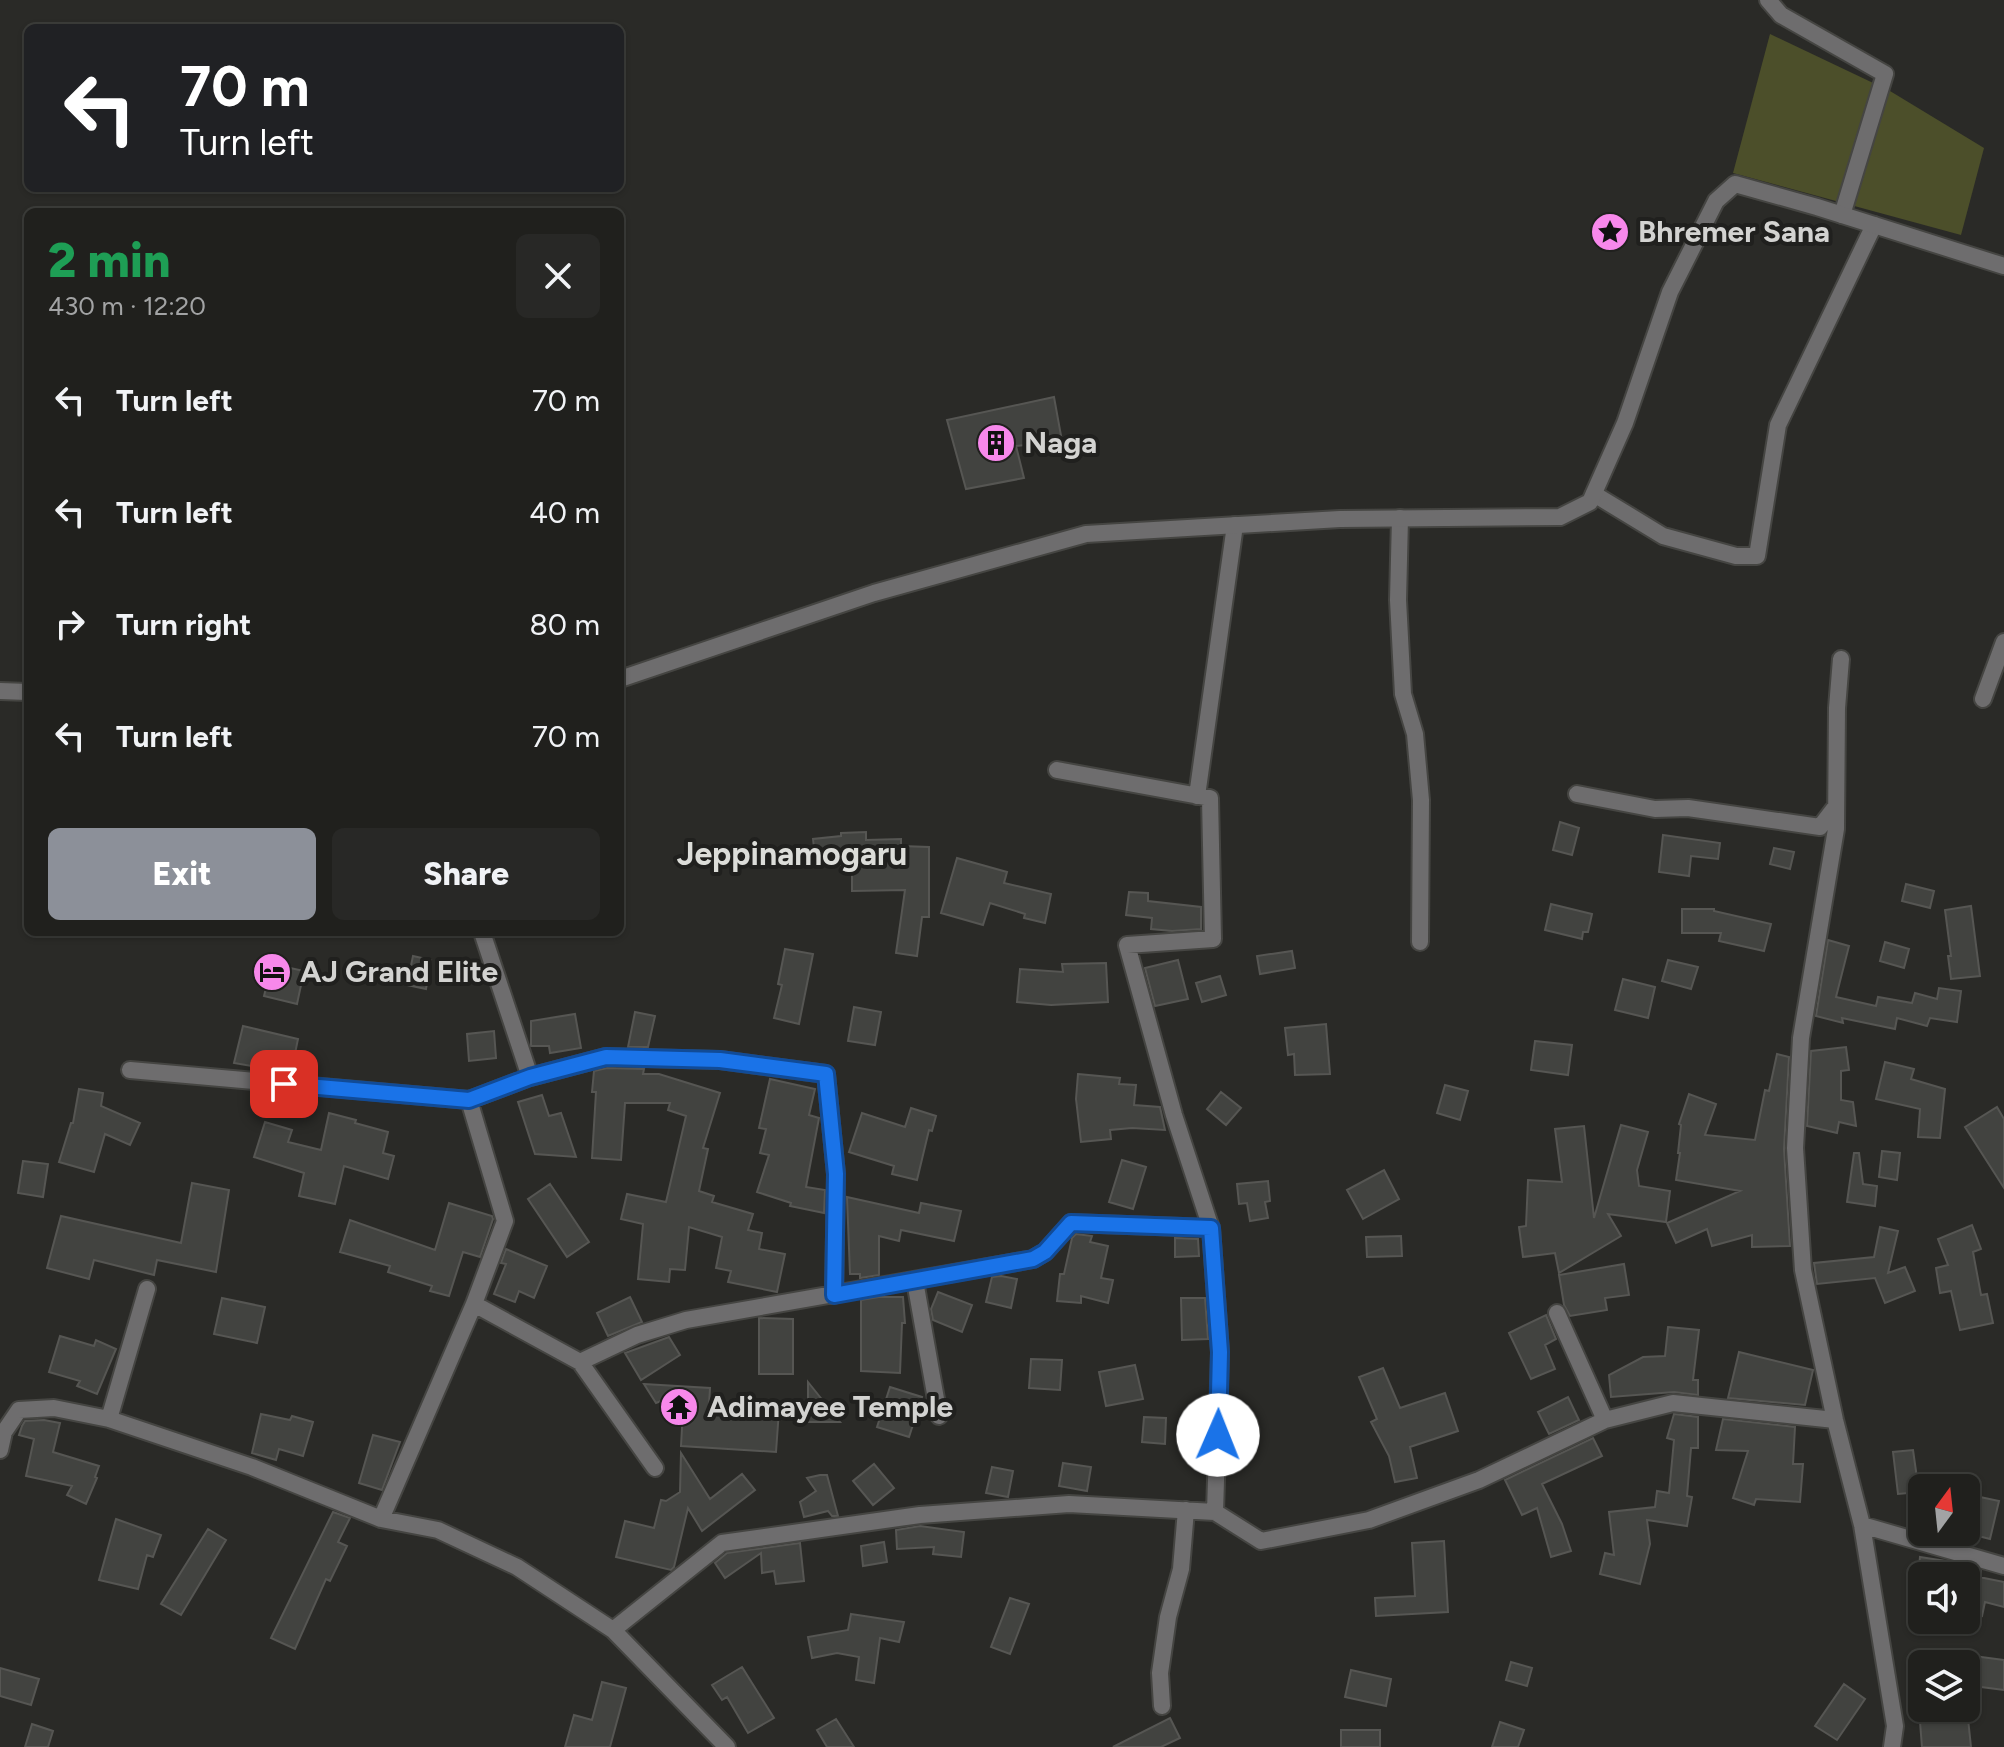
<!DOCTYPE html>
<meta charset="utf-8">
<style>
:root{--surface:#20201d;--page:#282826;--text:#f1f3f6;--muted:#a2a3a4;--line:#3d3e3b;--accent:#8c9099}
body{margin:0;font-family:Figtree,sans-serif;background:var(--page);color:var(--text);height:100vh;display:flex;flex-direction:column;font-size:30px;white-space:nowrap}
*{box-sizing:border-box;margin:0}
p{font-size:26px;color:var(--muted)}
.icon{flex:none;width:44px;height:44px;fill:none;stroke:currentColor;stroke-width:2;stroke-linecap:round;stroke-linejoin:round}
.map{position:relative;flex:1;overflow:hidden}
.drawer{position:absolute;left:24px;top:208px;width:600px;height:728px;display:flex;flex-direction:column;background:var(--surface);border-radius:12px;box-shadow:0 2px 6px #0004,0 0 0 2px var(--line)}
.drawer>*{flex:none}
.hud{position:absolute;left:24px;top:24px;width:600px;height:168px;border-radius:12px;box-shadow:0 2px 6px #0004,0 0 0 2px var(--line);background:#202124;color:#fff;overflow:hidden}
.needle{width:52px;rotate:15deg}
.tools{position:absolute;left:1908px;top:1474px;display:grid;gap:16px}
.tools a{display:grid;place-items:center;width:72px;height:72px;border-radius:12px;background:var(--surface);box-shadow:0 2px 6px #0004,0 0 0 2px var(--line);font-size:40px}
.pin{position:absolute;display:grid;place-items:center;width:68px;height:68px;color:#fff;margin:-34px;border-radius:16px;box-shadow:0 4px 12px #0006}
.me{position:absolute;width:88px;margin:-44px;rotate:1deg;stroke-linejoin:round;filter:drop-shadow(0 0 6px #0008)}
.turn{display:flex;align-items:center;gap:28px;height:168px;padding:0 24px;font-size:36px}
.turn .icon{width:104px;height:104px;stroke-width:2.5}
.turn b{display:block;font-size:56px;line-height:68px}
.round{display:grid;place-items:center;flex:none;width:84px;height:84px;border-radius:12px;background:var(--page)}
.headline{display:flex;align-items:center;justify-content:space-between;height:136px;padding:0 24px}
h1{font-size:48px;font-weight:800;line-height:60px;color:#1e9e55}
.cta{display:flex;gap:16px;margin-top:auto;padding:16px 24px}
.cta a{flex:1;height:92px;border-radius:12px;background:var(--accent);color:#fff;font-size:32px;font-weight:800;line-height:92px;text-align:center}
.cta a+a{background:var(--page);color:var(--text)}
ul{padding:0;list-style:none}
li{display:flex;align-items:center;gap:24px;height:112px;padding:0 24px}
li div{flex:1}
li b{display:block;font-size:30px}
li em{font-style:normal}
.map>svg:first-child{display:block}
.green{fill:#4c4f2a}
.building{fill:#424340;stroke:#565653;stroke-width:2}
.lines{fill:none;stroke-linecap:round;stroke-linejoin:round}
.minor-casing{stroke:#454542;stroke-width:20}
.tertiary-casing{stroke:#454542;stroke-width:20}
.minor{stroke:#6e6d6e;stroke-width:16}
.tertiary{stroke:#6e6d6e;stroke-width:16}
.route-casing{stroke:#114b97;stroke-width:20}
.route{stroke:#1a73e8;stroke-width:14}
.labels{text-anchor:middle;stroke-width:8;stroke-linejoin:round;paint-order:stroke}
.poi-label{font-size:30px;font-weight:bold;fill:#d3d3d1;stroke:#20201e;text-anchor:start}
.neighbourhood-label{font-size:32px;font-weight:bold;fill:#dcddd9;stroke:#20201e}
</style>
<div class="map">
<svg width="2004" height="1747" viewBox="0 0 2004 1747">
<rect width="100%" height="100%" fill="#2a2a27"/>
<path class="green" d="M1770 34 1890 91 1984 148 1961 235 1733 173Z"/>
<path class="building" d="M1054 397 1062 441 1016 446 1024 478 966 489 947 420Z
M1560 822 1579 828 1572 855 1553 850Z
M866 832V840L901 839V846L929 847V917H922L917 956 896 953 905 890 852 891V867H841V863L816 866 813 839 841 836V833Z
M1663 835 1720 843 1718 859 1691 856 1689 876 1659 872Z
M1774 848 1794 852 1790 869 1770 864Z
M957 858 1007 872 1004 883 1051 894 1045 923 1024 918 1025 914 990 903 983 925 941 913Z
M1906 884 1934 891 1930 908 1902 901Z
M1129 892 1148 893V901L1201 907V929L1172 931 1151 929 1152 918 1126 915Z
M1551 904 1592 914 1588 932H1583L1582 939 1545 930Z
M1971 906 1980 976 1951 979 1948 956H1951L1945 910Z
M1682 909H1714V911L1771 924 1764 951 1719 941 1721 933H1682Z
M1828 940 1849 946 1836 997 1876 1006 1878 997 1912 1003 1915 993 1937 999 1939 988 1961 991 1957 1022 1930 1018 1927 1026 1897 1018 1895 1029 1842 1018 1843 1023 1816 1016Z
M1885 942 1909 949 1904 968 1880 961Z
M785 949 813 954 799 1024 774 1018 782 985 778 984Z
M1292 951 1295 968 1260 974 1257 956Z
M413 956 431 960 426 989 407 985Z
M1178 960 1188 999 1155 1006 1145 968Z
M1668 960 1698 967 1691 989 1662 981Z
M1106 963 1108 1002 1051 1005 1017 1002 1020 969 1063 972 1062 964Z
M272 964 304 971 297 1004 264 996Z
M1220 976 1226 995 1202 1002 1196 983Z
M1623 979 1655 987 1648 1018 1615 1010Z
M854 1007 881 1012 875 1045 848 1041Z
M635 1012 655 1016 648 1047H628Z
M575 1014 581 1048 550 1053 549 1046H531V1021Z
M1326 1024 1330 1074 1295 1075 1294 1054 1288 1055 1285 1028Z
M243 1026 298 1039 291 1073 234 1063Z
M494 1031 496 1058 469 1061 467 1034Z
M1535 1041 1572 1045 1568 1075 1531 1070Z
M1846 1047 1849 1070 1841 1071V1100L1853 1102 1856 1126 1839 1122 1837 1133 1807 1126 1811 1051Z
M1777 1054 1789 1057 1784 1149 1790 1246 1752 1247V1235L1712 1246 1707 1229 1676 1243 1667 1223 1740 1191 1676 1180 1680 1153H1678L1681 1125 1679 1124 1689 1094 1716 1104 1705 1135 1755 1140 1765 1090 1769 1091Z
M1885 1062 1914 1069 1911 1079 1945 1089 1940 1138 1918 1137 1920 1109 1876 1099Z
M607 1068 644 1069 643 1074H659L720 1093 703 1148 708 1149 699 1191 714 1196 712 1202 753 1214 748 1230 762 1233 759 1249 785 1254 777 1292 728 1282 731 1271 716 1268 722 1237 689 1227 685 1270 670 1269 669 1282 638 1279 643 1224 621 1219 627 1194 666 1202 686 1116 668 1110 670 1103H625L621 1160 592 1158 596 1092H592L594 1071Z
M1078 1074 1120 1078 1119 1084 1136 1085 1134 1105 1160 1107 1165 1130 1132 1128 1110 1130 1111 1139 1081 1142 1076 1099Z
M770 1079 815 1089 809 1115 819 1118 806 1187 825 1190 824 1213 790 1206 791 1203 757 1192 769 1155 760 1153 766 1129 759 1128Z
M1445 1085 1468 1091 1460 1120 1437 1113Z
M79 1089 103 1093 101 1106 140 1123 130 1145 105 1134 94 1172 59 1162 71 1123H73Z
M1221 1092 1241 1108 1226 1125 1207 1109Z
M542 1095 549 1116 561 1113 576 1157 535 1154 518 1102Z
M1997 1107 2004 1119V1188L1965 1127Z
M911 1108 936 1116 932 1131 929 1130 917 1180 892 1174 894 1166 849 1152 862 1113 905 1127Z
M329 1113 356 1120 355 1123 388 1132 383 1153 394 1156 388 1179 344 1166 335 1204 299 1196 304 1173 254 1157 265 1122 292 1130 288 1142 321 1150Z
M1621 1125 1648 1132 1637 1170 1639 1186 1670 1191 1666 1222 1608 1214 1621 1236 1559 1273 1555 1253 1523 1257 1519 1227 1526 1226 1528 1180 1562 1182 1555 1129 1584 1126 1594 1218Z
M1882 1151 1900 1153 1897 1180 1879 1177Z
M1854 1153H1859L1863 1184 1877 1186 1875 1206 1847 1202Z
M1122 1160 1146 1167 1133 1209 1109 1202Z
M23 1161 48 1164 43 1197 18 1193Z
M1384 1170 1399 1199 1363 1219 1347 1190Z
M1268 1181 1270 1201 1265 1202 1268 1218 1250 1221 1247 1203 1239 1204 1237 1184Z
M192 1183 229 1190 216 1272 157 1260 154 1275 94 1260 89 1279 47 1268 61 1216 181 1243Z
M550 1184 589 1242 567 1257 528 1199Z
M847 1197 919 1213 921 1203 961 1211 954 1241 901 1230 899 1241 879 1236V1275L860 1278V1274H850Z
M449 1203 492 1216 493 1219 480 1257 463 1252 449 1296 430 1291 432 1286 388 1272 390 1266 340 1252 350 1220 435 1250Z
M1972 1225 1981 1249 1973 1252 1981 1295 1987 1294 1993 1323 1960 1330 1951 1291 1940 1293 1936 1268 1948 1265 1938 1239Z
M1880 1227 1898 1231 1888 1273 1905 1267 1915 1291 1885 1303 1875 1278 1817 1284 1814 1263 1874 1257Z
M1076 1234 1092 1236 1090 1242 1108 1246 1101 1278 1113 1280 1108 1303 1081 1296V1303L1057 1301 1060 1274H1064L1072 1238Z
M1401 1236 1402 1256 1367 1257 1366 1237Z
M1175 1238 1198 1239 1199 1256 1175 1257Z
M506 1249 547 1266 534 1298 519 1291 515 1302 494 1294 506 1264 501 1263Z
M1624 1264 1629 1295 1605 1298 1607 1310 1570 1316 1564 1305 1559 1275Z
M1001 1276 1017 1279 1011 1308 986 1302 992 1277Z
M938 1292 972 1305 962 1332 933 1320 931 1309Z
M630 1297 642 1322 608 1336 597 1313Z
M879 1297H903L905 1323H902L900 1373 861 1371V1300Z
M222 1298 265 1307 257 1343 214 1334Z
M1181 1298H1205L1208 1339 1182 1340Z
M1546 1315 1556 1339 1545 1345 1555 1369 1531 1379 1509 1333Z
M759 1318 793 1319V1374H759Z
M1668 1327 1699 1330 1693 1380H1698V1395L1674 1392 1611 1397 1609 1375 1643 1357 1665 1356Z
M60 1336 94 1346 96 1340 116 1349 97 1394 77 1386 80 1381 49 1372Z
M669 1337 680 1355 641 1380 625 1353Z
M1739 1352 1813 1370 1805 1405 1728 1398Z
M1031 1359 1062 1360 1060 1390 1029 1388Z
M1135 1365 1143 1399 1106 1406 1099 1372Z
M1383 1368 1400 1408 1445 1393 1458 1431 1410 1447 1417 1478 1395 1482 1389 1456 1371 1422 1377 1419 1359 1377Z
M808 1382 840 1422H808Z
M644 1384 710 1388 709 1405 779 1410 776 1452 681 1446 684 1392 656 1403Z
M890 1387 922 1397 909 1437 877 1427Z
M1568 1397 1579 1420 1549 1434 1538 1412Z
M261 1414 290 1420 292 1416 313 1422 303 1456 279 1449 276 1460 252 1453Z
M1674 1414 1698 1417V1448H1691L1687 1496 1692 1497 1687 1526 1647 1520 1650 1544 1640 1584 1600 1574 1605 1553 1614 1555 1609 1512 1655 1507 1657 1491 1669 1493 1674 1440 1667 1438Z
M1144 1417 1166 1418 1165 1444 1142 1442Z
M1723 1419 1795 1427 1793 1464H1803L1800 1502 1756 1499 1754 1505 1733 1498 1748 1451 1716 1450Z
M44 1420 60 1423 53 1452 99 1466 95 1477 97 1478 86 1504 67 1495 72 1486 26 1476 34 1439 19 1435 22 1426 25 1421Z
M373 1435 400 1442 382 1490 359 1483Z
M1593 1438 1602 1456 1542 1484 1562 1524 1571 1551 1551 1557 1537 1508 1522 1515 1505 1480Z
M1913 1450 1919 1492 1898 1494 1893 1452Z
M681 1453 710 1499 742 1474 755 1490 702 1531 688 1508 674 1567 671 1570 616 1557 625 1521 654 1528 661 1500 666 1501 680 1492Z
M1063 1463 1091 1467 1087 1491 1059 1486Z
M874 1464 894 1488 873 1505 853 1481Z
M992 1467 1013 1471 1008 1497 986 1493Z
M820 1475H827L838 1516H832L828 1511 804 1517 800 1502 816 1491 807 1478Z
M1966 1494 1999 1501 1990 1539 1966 1533Z
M333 1512 350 1518 338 1542 347 1546 330 1581 326 1579 295 1649 271 1638Z
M116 1519 161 1535 153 1557 147 1555 138 1589 99 1580Z
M920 1526 964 1532 961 1557 933 1554 934 1547 897 1549 896 1530Z
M208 1529 226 1540 181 1615 161 1604Z
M1444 1541 1448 1612 1376 1616 1375 1598 1415 1596 1412 1543Z
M884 1542 887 1562 863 1566 861 1546Z
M800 1543 804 1581 776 1584 774 1571 762 1573 761 1553 725 1578 715 1563 727 1553Z
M1920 1557 1946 1561 1981 1571V1576H1974L2004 1582V1607L1985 1602 1982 1616 1966 1613V1576H1918Z
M1010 1598 1029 1604 1010 1654 991 1647Z
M851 1614 904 1622 899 1642 880 1638 874 1683 856 1680 859 1657 837 1653 812 1658 808 1637 848 1630Z
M1966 1655 2004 1660V1690L1966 1685Z
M1511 1662 1532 1668 1527 1686 1506 1680Z
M742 1667 774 1718 748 1733 727 1697 722 1700 712 1685Z
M0 1668 39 1679 31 1705 0 1696Z
M1351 1670 1391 1679 1386 1706 1345 1697Z
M602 1682 626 1688 610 1747H565L574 1715 592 1720Z
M1844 1684 1865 1699 1837 1740 1815 1726Z
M1967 1709 1971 1747H1922L1920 1722 1944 1720 1943 1711Z
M1170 1718 1180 1738 1161 1747H1113Z
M836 1719 854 1747H827L817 1730Z
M1500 1722 1524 1730 1518 1747H1492Z
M32 1724 53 1731 48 1747H25Z
M1341 1730H1380V1747H1341Z"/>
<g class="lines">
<g class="minor-casing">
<path id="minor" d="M1768 0 1781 15 1885 74 1842 215
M1594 494 1663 536 1736 556H1757L1778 425 1874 225
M1400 518 1398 600 1403 694 1415 734 1421 800 1420 942
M1841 659 1837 708 1836 829 1801 1038 1795 1148 1803 1270 1835 1420 1862 1525 1895 1726 1892 1747
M1983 699 2004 642
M1057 770 1210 798 1213 939 1127 945 1174 1115 1211 1228 1220 1352 1215 1512
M1577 794 1655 809 1688 808 1820 827 1836 806
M1197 796 1235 525
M482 932 530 1077
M130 1070 469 1100 530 1077 606 1057 720 1060 826 1074 836 1174 834 1295
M915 1281 939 1416
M474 1304 580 1362 655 1468
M1557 1313 1605 1420
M580 1362 637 1335 686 1320 1033 1259 1045 1252 1071 1223 1211 1228
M109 1419 147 1289
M0 1450 4 1432 19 1410 54 1408 109 1419 252 1467 381 1519 438 1530 517 1567 613 1630 727 1747
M381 1519 474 1304 505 1221 469 1100
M1862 1525 2004 1566
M613 1630 722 1543 920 1515 1069 1504 1215 1512 1261 1541 1369 1520 1479 1480 1605 1420 1673 1403 1835 1420
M1162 1706 1160 1673 1168 1617 1181 1569 1186 1510"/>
</g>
<g class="tertiary-casing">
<path id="tertiary" d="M620 679 874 593 1086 534 1340 519 1560 517 1590 502 1625 423 1670 292 1716 201 1735 184 1817 207 2004 266
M0 691 28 692"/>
</g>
<use href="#minor" class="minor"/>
<use href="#tertiary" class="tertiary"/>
</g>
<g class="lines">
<g class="route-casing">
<path id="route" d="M284 1084 469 1100 530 1077 606 1057 720 1060 826 1074 836 1174 834 1295 1033 1259 1045 1252 1071 1223 1211 1228 1220 1352 1218 1435"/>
</g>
<use href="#route" class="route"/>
</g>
<defs>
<g id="sight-disc" transform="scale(2)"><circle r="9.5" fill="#f788eb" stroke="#20201e"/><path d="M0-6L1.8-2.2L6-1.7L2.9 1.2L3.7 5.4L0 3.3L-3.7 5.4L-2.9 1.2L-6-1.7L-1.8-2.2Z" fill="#111"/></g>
<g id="building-disc" transform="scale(2)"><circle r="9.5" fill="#f788eb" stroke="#20201e"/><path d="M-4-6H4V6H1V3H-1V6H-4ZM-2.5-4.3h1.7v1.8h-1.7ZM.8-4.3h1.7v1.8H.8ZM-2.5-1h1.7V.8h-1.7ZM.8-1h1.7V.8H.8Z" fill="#111"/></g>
<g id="hotel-disc" transform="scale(2)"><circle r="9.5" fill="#f788eb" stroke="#20201e"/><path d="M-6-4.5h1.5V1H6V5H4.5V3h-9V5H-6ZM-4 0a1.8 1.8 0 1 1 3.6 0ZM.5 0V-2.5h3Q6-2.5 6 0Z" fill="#111"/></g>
<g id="temple-disc" transform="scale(2)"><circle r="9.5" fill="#f788eb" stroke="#20201e"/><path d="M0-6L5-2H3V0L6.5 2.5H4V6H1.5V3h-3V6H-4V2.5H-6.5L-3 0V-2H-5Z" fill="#111"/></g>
</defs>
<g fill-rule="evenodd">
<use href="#sight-disc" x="1610" y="232"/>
<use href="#building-disc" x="996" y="443"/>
<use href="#hotel-disc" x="272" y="972"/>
<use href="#temple-disc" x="679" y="1407"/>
</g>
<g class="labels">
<g class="poi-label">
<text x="1638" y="242">Bhremer Sana</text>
<text x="1024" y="453">Naga</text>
<text x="300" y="982">AJ Grand Elite</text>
<text x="707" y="1417">Adimayee Temple</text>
</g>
<g class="neighbourhood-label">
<text x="792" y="865">Jeppinamogaru</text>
</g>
</g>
</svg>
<div class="tools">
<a><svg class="needle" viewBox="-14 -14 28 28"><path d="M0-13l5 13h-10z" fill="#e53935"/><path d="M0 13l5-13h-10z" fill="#a2a3a4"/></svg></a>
<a><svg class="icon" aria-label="sound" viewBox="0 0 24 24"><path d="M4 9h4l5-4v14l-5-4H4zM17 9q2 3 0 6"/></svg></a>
<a><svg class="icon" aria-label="layers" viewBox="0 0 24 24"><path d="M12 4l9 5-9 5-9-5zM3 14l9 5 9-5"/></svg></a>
</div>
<div class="pin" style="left:284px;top:1084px;background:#d93025"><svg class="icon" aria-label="arrive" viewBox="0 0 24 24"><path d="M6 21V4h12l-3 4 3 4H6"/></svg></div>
<svg class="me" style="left:1218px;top:1435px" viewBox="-20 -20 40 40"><circle r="19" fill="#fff"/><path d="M0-13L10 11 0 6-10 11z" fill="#1a73e8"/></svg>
<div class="hud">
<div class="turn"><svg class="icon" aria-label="left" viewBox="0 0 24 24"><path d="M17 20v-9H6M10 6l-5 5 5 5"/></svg><div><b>70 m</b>Turn left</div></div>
</div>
<section class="drawer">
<div class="headline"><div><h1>2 min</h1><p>430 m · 12:20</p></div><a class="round"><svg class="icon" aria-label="close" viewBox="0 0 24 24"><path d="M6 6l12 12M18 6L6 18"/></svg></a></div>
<ul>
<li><svg class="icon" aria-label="left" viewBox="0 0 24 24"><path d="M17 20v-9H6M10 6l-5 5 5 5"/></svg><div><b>Turn left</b></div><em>70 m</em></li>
<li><svg class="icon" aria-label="left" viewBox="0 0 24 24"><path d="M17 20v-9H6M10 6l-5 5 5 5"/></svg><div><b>Turn left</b></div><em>40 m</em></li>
<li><svg class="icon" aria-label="right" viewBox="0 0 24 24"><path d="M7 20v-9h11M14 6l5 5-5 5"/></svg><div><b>Turn right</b></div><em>80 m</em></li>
<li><svg class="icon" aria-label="left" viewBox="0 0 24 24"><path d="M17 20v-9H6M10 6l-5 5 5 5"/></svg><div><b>Turn left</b></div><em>70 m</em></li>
</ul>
<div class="cta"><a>Exit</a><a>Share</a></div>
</section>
</div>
